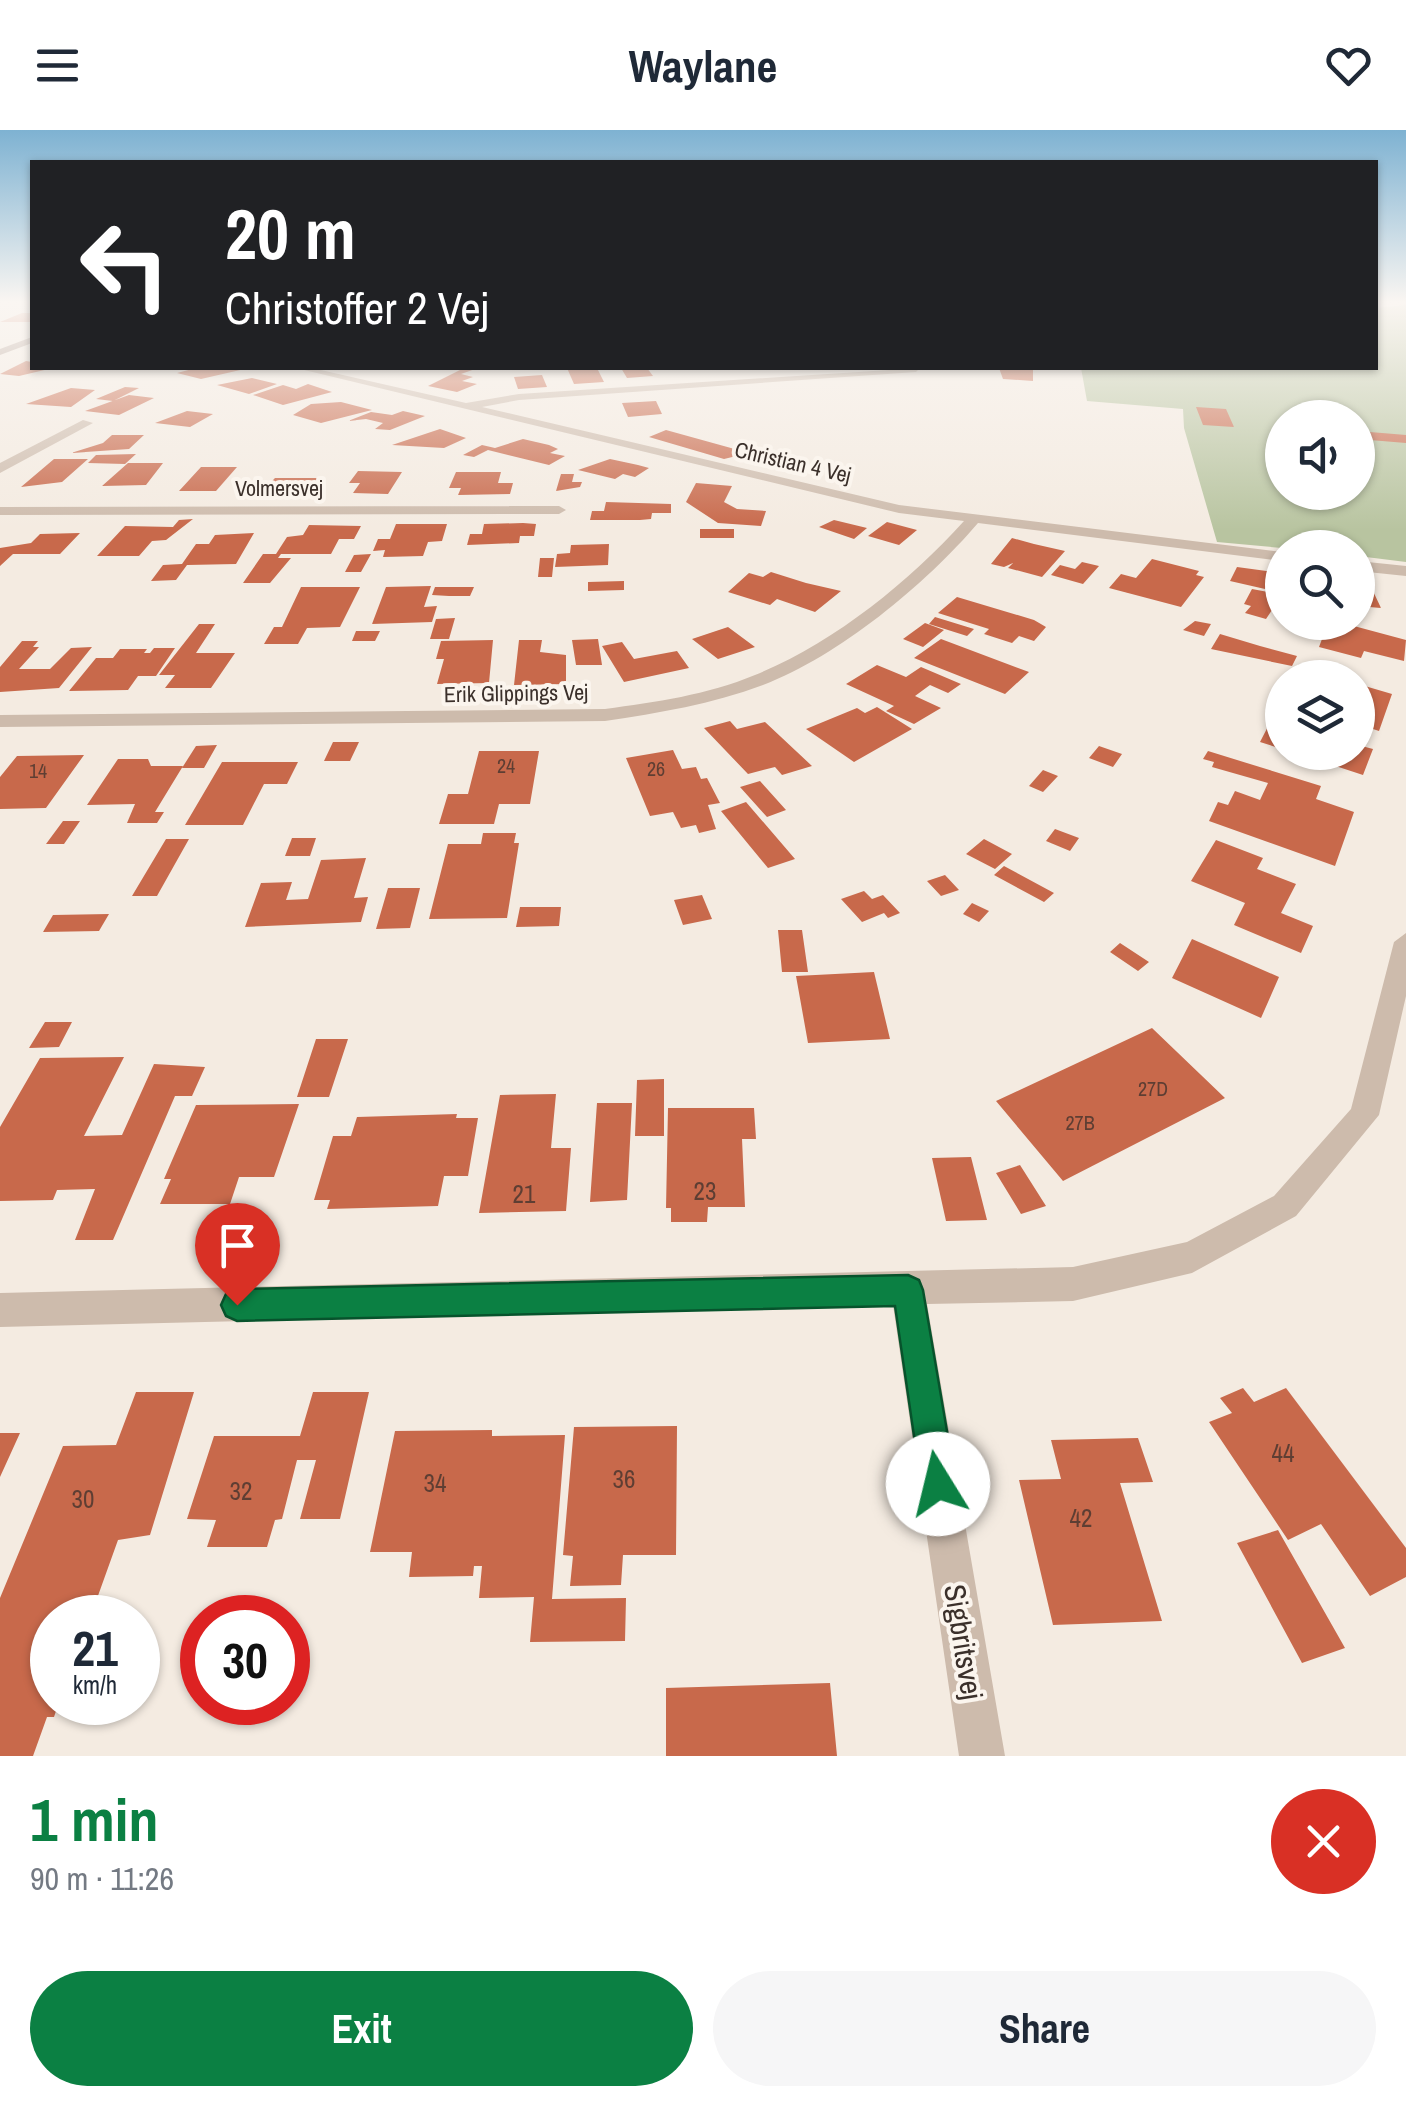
<!DOCTYPE html>
<meta charset="utf-8">
<style>
:root{--surface:#fff;--page:#f6f6f7;--text:#1f2937;--muted:#747a83;--accent:#0b8043}
body{margin:0;font-family:"Archivo Narrow",sans-serif;background:var(--page);color:var(--text);height:100vh;display:flex;flex-direction:column;font-size:38px;white-space:nowrap}
*{box-sizing:border-box;margin:0}
p{font-size:32px;color:var(--muted)}
.icon{flex:none;width:55px;height:55px;fill:none;stroke:currentColor;stroke-width:2;stroke-linecap:round;stroke-linejoin:round}
.map{position:relative;height:1626px;overflow:hidden}
.details{display:flex;flex-direction:column;background:var(--surface);flex:1}
.details>*{flex:none}
.guide{position:absolute;left:30px;top:30px;width:1348px;height:210px;border-radius:0px;box-shadow:0 2px 8px #0004;background:#202124;color:#fff;overflow:hidden}
.fabs{position:absolute;left:1265px;top:270px;display:grid;gap:20px}
.fabs a{display:grid;place-items:center;width:110px;height:110px;border-radius:50%;background:var(--surface);box-shadow:0 2px 8px #0004;font-size:50px}
.speed{position:absolute;left:30px;top:1465px;display:flex;gap:20px;font-size:50px;font-weight:700;text-align:center}
.speed>*{display:grid;place-content:center;width:130px;height:130px;border-radius:50%;background:var(--surface);box-shadow:0 2px 8px #0004;line-height:1}
.speed small{font-size:25px;font-weight:400}
.speed .limit{border:15px solid #d22;background:#fff;color:#111}
.pin{position:absolute;display:grid;place-items:center;width:85px;height:85px;color:#fff;margin:-102px -42px;border-radius:50% 50% 50% 0;rotate:-45deg;box-shadow:0 0 10px #0007}
.pin .icon{rotate:45deg}
.me{position:absolute;width:110px;margin:-55px;rotate:351deg;stroke-linejoin:round;filter:drop-shadow(0 0 8px #0008)}
.turn{display:flex;align-items:center;gap:35px;height:210px;padding:0 30px;font-size:45px}
.turn .icon{width:130px;height:130px;stroke-width:2.5}
.turn b{display:block;font-size:70px;line-height:85px}
.round{display:grid;place-items:center;flex:none;width:105px;height:105px;border-radius:52px;background:var(--page)}
.summary{display:flex;align-items:center;justify-content:space-between;height:170px;padding:0 30px}
h1{font-size:60px;font-weight:800;line-height:75px;color:var(--accent)}
.primary-button{display:flex;gap:20px;margin-top:auto;padding:20px 30px}
.primary-button a{flex:1;height:115px;border-radius:60px;background:var(--accent);color:#fff;font-size:40px;font-weight:800;line-height:115px;text-align:center}
.primary-button a+a{background:var(--page);color:var(--text)}
header{display:flex;justify-content:space-between;align-items:center;height:130px;padding:0 30px;background:var(--surface);font-size:45px;font-weight:800}
.map>svg:first-child{display:block}
.green{fill:#b8c4a0;fill-rule:evenodd}
.building{fill:#c8694b}
.lines{fill:none;stroke-linecap:round;stroke-linejoin:round}
.street{fill:#cdbbac;fill-rule:evenodd}
.secondary{fill:#a18a7d;fill-rule:evenodd}
.route{fill:#0b8043;stroke:#07532c;stroke-width:2.5}
.labels{text-anchor:middle;stroke-width:8;stroke-linejoin:round;paint-order:stroke}
.number-label{font-size:20px;fill:#5e3e33}
.far-street-label{font-size:22px;fill:#3b302b;stroke:#fbf5ee}
.near-number-label{font-size:25px;fill:#5e3e33}
.near-street-label{font-size:30px;fill:#3b302b;stroke:#fbf5ee}
</style>
<header><svg class="icon" aria-label="menu" viewBox="0 0 24 24"><path d="M4 6h16M4 12h16M4 18h16"/></svg>Waylane<svg class="icon" aria-label="heart" viewBox="0 0 24 24"><path d="M12 20l-8-8c-3-5 5-10 8-4 3-6 11-1 8 4z"/></svg></header>
<div class="map">
<svg width="1406" height="1626" viewBox="0 0 1406 1626">
<rect width="100%" height="100%" fill="#f4ebe1"/>
<path class="green" d="M1406 175V432L1358 426V418H1282L1217 412 1184 298 1183 279 1087 271 1081 238H1375V178ZM1282 288H1358V362H1282Z"/>
<path class="building" d="M22 183H32V192H0Z
M26 231 32 232V238H53L19 246 0 244Z
M196 238H249L201 249 177 243Z
M464 238H478L461 244 473 247 462 251 477 254 457 262 428 256Z
M567 238H597L604 252 574 254Z
M621 238H647L653 246 627 248Z
M999 238H1033V251L1003 249Z
M542 245 547 257 518 259 514 247Z
M252 248 277 254 249 264 217 255Z
M308 254 332 262 283 275 253 265 283 255 296 259Z
M125 257 139 258 113 271 96 269Z
M71 258 95 260 71 277 26 274Z
M129 265 154 268 119 285 85 281Z
M656 271 662 284 628 287 622 273Z
M341 272 372 280 321 293 293 285 311 274Z
M1196 277 1226 279 1234 297 1203 295Z
M187 281 213 284 190 297 155 293Z
M403 281 425 286 390 300 375 299 383 293 366 289 348 291 371 282 392 285Z
M440 299 466 308 444 318 392 315Z
M666 300 749 323 724 329 649 307Z
M1358 301 1406 305V313L1358 309Z
M112 305H144L129 319 71 323 103 313Z
M523 309 549 315 558 319 550 323 565 326 549 335 488 320 474 327 463 325 482 315 495 318Z
M136 324 125 334 88 333 96 325Z
M54 329H88L62 352 21 357Z
M610 329 638 335 649 338 635 347 623 344 615 349 578 340Z
M128 333H163L146 355 102 356Z
M201 337H237L216 361H179Z
M358 341 402 342 388 364 353 363 360 353H349Z
M456 342H501L498 353H513L510 364 458 365 461 358H449Z
M561 344H574L572 352H582L580 357 556 361Z
M275 348H320L306 365 271 364 277 357 268 355Z
M696 353 732 356 724 372 737 379 766 381 761 396 718 393 686 372Z
M606 372 671 374V383H652L651 389 640 390H590L592 381H604Z
M193 389 166 410 152 411 139 426H97L125 396 173 397 179 390Z
M834 390 867 398 854 409 819 397Z
M887 392 917 400 899 415 868 406Z
M396 394H447L442 411 428 412 423 426 383 427 385 420 373 421 378 409H390Z
M484 394 523 393 536 394 534 406H520L519 413 467 415 470 404H482Z
M309 395 361 396 354 409H339L331 424H281L278 428H291L270 453H243L263 424H276L287 407 303 405Z
M700 399H734V408H700Z
M80 403 60 424H13L0 436V418L31 413 40 404Z
M254 403 236 434 187 435 176 450 151 451 163 435 182 434 196 414H209L215 405Z
M1012 408 1034 414 1065 421 1042 447 1008 438 1013 433 1004 437 991 434Z
M609 414 608 435 555 437 557 424 570 423 571 415Z
M371 424 361 442H345L354 425Z
M540 428H554L552 447H538Z
M1152 429 1199 441 1196 445 1204 447 1181 477 1109 458 1121 444 1136 448Z
M1082 432 1099 436 1083 454 1051 445 1060 435 1075 439Z
M1237 437 1273 442 1265 459 1230 451Z
M771 442 806 453 841 461 815 482 777 469 770 475 728 462 749 443 763 447Z
M624 451V460L588 461V452Z
M431 456 424 477 437 476 432 492 372 494 386 457Z
M301 457H360L340 497 307 498 298 514H264L274 497H282Z
M435 457H474L470 466H449L432 465Z
M1358 457 1372 459 1381 478 1358 476Z
M1252 459 1274 463 1272 471 1282 473V483L1272 480 1266 489 1245 483 1251 476 1244 474Z
M957 467 1034 490 1046 497 1034 511 1019 506 1012 513 984 504 989 499 938 483Z
M935 487 974 499 967 506 929 494Z
M455 488 449 509H430L436 489Z
M1195 491 1211 494 1204 506 1183 500Z
M1309 492H1339L1406 510 1404 531 1364 521 1361 528 1319 517 1322 509 1303 504Z
M925 493 944 500 923 517 903 509Z
M199 494H215L196 523H235L211 558H165L175 545H159Z
M728 497 755 517 718 529 692 509Z
M356 501H380L375 511H352Z
M1220 504 1260 516 1297 526 1292 536 1211 519Z
M598 509 602 535H576L572 510Z
M941 509 1029 542 1005 564 914 528Z
M493 510 489 553 437 554 444 529H436L441 511Z
M519 510H542L540 522 566 525V554L514 555Z
M22 511H38L33 517H39L19 539H50L47 542 71 518 92 517 59 558 0 562V537Z
M622 512 634 529 677 521 689 538 624 552 602 516Z
M154 518H175L156 546H138L128 560 69 561 96 528H113L120 519H147L144 523H150Z
M1299 534 1344 546 1343 548H1293Z
M877 535 906 547 921 537 961 554 948 563 930 555 915 566 941 578 914 594 886 581 894 576 846 554Z
M1358 554 1392 564 1379 601 1358 594Z
M877 577 912 599 854 632 806 599 857 578 865 583Z
M1278 577 1282 578V619L1260 612Z
M730 591 737 599 765 592 812 636 782 645 775 637 748 644 704 598Z
M333 612H359L350 631H324Z
M217 615 204 638H182L196 616Z
M1358 615 1373 619 1363 645 1296 623 1358 622Z
M1099 616 1122 624 1113 637 1089 628Z
M673 620 682 639 696 637 701 649 707 648 720 673 708 675 716 699 699 703 696 695 681 698 673 682 650 686 626 628Z
M479 621H539L530 674H499L494 694H439L448 664H468Z
M1208 621 1321 656 1316 669 1354 682 1335 736 1209 691 1218 672 1228 675 1235 661 1260 670 1268 653 1212 637 1214 632 1203 629Z
M84 625 46 678 0 679V647L17 626Z
M118 629H148L151 636H183L155 682H164L157 693H127L135 674 87 675Z
M222 632H298L287 654H264L243 695H185Z
M1043 640 1058 646 1043 662 1029 656Z
M760 651 786 680 767 687 740 657Z
M746 672 795 729 768 738 721 681Z
M63 691H80L64 714H46Z
M1055 699 1079 708 1070 721 1046 711Z
M483 703H516L514 713H519L507 788 429 789 448 714H481Z
M292 708H316L310 726H285Z
M166 709H189L157 766H132Z
M984 709 1012 724 995 739 966 724Z
M1216 710 1263 728 1257 739 1296 754 1281 783 1313 796 1301 823 1234 795 1245 773 1191 751Z
M366 728 354 768 368 767 361 792 245 797 261 753 292 752 286 770 308 769 321 730Z
M1004 736 1054 763 1044 772 994 745Z
M945 745 959 760 941 766 927 751Z
M388 758H420L410 798 376 799Z
M864 761 872 769 883 765 900 783 888 788 884 783 862 792 841 769Z
M702 765 712 789 683 795 674 770Z
M972 773 989 781 979 792 963 784Z
M520 777H561L559 796 516 797Z
M109 784 99 801 43 802 53 785Z
M778 800H802L808 842H782Z
M1192 809 1279 847 1261 888 1172 848Z
M1120 813 1149 832 1138 841 1110 822Z
M874 842 890 909 808 913 796 846Z
M45 892H72L59 917 29 918Z
M1152 898 1225 968 1063 1051 996 971Z
M316 909H348L329 967H297Z
M124 927 84 1006 122 1005 154 934 205 937 192 966H175L113 1110H75L95 1059 57 1060 53 1070 0 1071V997L40 928Z
M664 949V1006H635L637 950Z
M556 964 551 1018H571L566 1081 479 1083 500 965Z
M597 973H632L627 1070 590 1072Z
M299 974 274 1047H239L230 1074H160L171 1049H164L196 975Z
M668 978H754L756 1009H742L745 1077H708L707 1092H671V1078H666Z
M457 984 456 988H478L468 1046H444L438 1076 327 1079 330 1070H314L333 1006H351L357 987Z
M971 1027 987 1090 946 1091 932 1028Z
M1020 1035 1046 1076 1021 1084 996 1043Z
M1243 1258 1254 1272 1286 1258 1406 1418V1447L1370 1466 1321 1394 1288 1410 1209 1292 1232 1283 1220 1268Z
M136 1262H194L150 1405 118 1410 90 1488H52V1572H59L54 1587H47L33 1626H0V1468L63 1316 116 1315Z
M313 1262H369L340 1389H300L316 1330H297L282 1389 275 1390 267 1417H207L216 1390 187 1389 214 1306H300Z
M677 1296 676 1425H623L621 1455 570 1456 573 1426 563 1425 574 1297Z
M492 1300V1306L565 1305 552 1469 626 1468 625 1511 530 1512 534 1467 479 1468 482 1436H474L473 1446 409 1447 412 1422H370L395 1301Z
M0 1303H20L0 1347Z
M1138 1308 1153 1352 1120 1353 1162 1491 1053 1495 1019 1350 1061 1349 1051 1310Z
M1278 1400 1345 1518 1302 1533 1237 1413Z
M830 1553 837 1626H666V1558Z"/>
<g class="lines">
<path class="street" d="M296 238H312L466 273 519 264 920 238 916 242 519 270 482 277 899 375 1282 422V431L978 393C925 455 839 526 763 555 712 574 659 583 605 591L0 597V585L605 579C656 572 707 565 755 545 832 514 908 453 964 391L899 383Z
M83 290 93 293 0 343V333Z
M0 377 559 376 566 380 559 384 0 385Z
M1358 431 1406 436V446L1358 441Z
M1406 803V866L1379 985 1296 1086 1192 1143 1073 1171 927 1174 1005 1626H959L893 1175 0 1197V1163L1073 1137 1187 1112 1274 1066 1351 979 1394 812Z"/>
<path class="secondary" d="M32 207V213L0 225V219Z"/>
</g>
<linearGradient id="sky" x2="0" y2="1"><stop stop-color="#7eb2d2"/><stop offset="0.43" stop-color="#faf6f2"/><stop offset="1" stop-color="#faf6f2" stop-opacity="0"/></linearGradient>
<rect width="1406" height="400" fill="url(#sky)"/>
<path class="route" d="M908 1145 919 1150 923 1160 956 1354 951 1367 938 1372 926 1367 921 1354 895 1176 237 1191 226 1186 221 1175 226 1164 237 1159Z"/>
<g class="labels">
<g class="number-label">
<text x="506" y="643">24</text>
<text x="656" y="646">26</text>
<text x="38" y="648">14</text>
<text x="1153" y="966">27D</text>
<text x="1080" y="1000">27B</text>
</g>
<g class="far-street-label">
<text transform="translate(793 332) rotate(13)" y="8">Christian 4 Vej</text>
<text x="279" y="366">Volmersvej</text>
<text transform="translate(516 563) rotate(-1)" y="8">Erik Glippings Vej</text>
</g>
<g class="near-number-label">
<text x="705" y="1070">23</text>
<text x="524" y="1073">21</text>
<text x="1283" y="1332">44</text>
<text x="624" y="1358">36</text>
<text x="435" y="1362">34</text>
<text x="241" y="1370">32</text>
<text x="83" y="1378">30</text>
<text x="1081" y="1397">42</text>
</g>
<g class="near-street-label">
<text transform="translate(963 1512) rotate(81)" y="10">Sigbritsvej</text>
</g>
</g>
</svg>
<div class="fabs">
<a><svg class="icon" aria-label="sound" viewBox="0 0 24 24"><path d="M4 9h4l5-4v14l-5-4H4zM17 9q2 3 0 6"/></svg></a>
<a><svg class="icon" aria-label="search" viewBox="0 0 24 24"><circle cx="10" cy="10" r="6"/><path d="M15 15l6 6"/></svg></a>
<a><svg class="icon" aria-label="layers" viewBox="0 0 24 24"><path d="M12 4l9 5-9 5-9-5zM3 14l9 5 9-5"/></svg></a>
</div>
<div class="speed"><div>21<small>km/h</small></div><div class="limit">30</div></div>
<div class="pin" style="left:237px;top:1175px;background:#d93025"><svg class="icon" aria-label="arrive" viewBox="0 0 24 24"><path d="M6 21V4h12l-3 4 3 4H6"/></svg></div>
<svg class="me" style="left:938px;top:1354px" viewBox="-20 -20 40 40"><circle r="19" fill="#fff"/><path d="M0-13L10 11 0 6-10 11z" fill="#0b8043"/></svg>
<div class="guide">
<div class="turn"><svg class="icon" aria-label="left" viewBox="0 0 24 24"><path d="M17 20v-9H6M10 6l-5 5 5 5"/></svg><div><b>20 m</b>Christoffer 2 Vej</div></div>
</div>
</div>
<section class="details">
<div class="summary"><div><h1>1 min</h1><p>90 m · 11:26</p></div><a class="round" style="background:#d93025;color:#fff"><svg class="icon" aria-label="close" viewBox="0 0 24 24"><path d="M6 6l12 12M18 6L6 18"/></svg></a></div>
<div class="primary-button"><a>Exit</a><a>Share</a></div>
</section>
